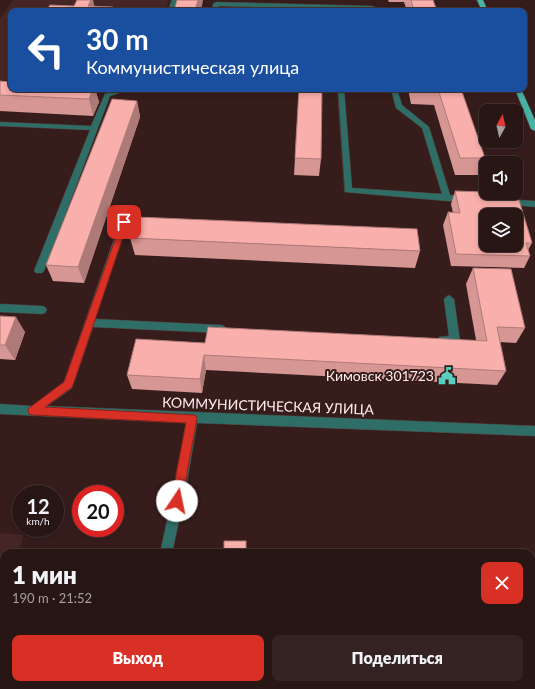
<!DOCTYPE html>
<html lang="ru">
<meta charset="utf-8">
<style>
:root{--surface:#281615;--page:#342322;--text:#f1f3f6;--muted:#a59fa0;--line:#443534;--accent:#d93025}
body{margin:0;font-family:Lato,sans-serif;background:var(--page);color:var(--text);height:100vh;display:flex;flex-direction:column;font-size:15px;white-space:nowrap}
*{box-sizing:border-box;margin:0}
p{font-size:13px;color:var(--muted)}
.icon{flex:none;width:22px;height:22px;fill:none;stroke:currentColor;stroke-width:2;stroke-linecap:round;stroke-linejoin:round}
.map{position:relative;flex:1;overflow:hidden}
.panel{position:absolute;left:0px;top:549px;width:535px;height:140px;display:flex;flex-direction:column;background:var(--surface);border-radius:12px 12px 0 0;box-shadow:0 2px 6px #0003,0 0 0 1px var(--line)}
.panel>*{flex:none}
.top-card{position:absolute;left:8px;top:8px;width:519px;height:84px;border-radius:8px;box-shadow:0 2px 6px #0003,0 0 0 1px var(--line);background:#1a4fa0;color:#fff;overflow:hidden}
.needle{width:26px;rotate:8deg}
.controls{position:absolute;left:479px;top:104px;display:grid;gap:8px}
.controls a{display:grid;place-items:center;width:44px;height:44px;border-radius:8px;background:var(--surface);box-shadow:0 2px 6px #0003,0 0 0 1px var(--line);font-size:20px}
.speed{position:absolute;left:12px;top:485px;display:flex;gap:8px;font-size:20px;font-weight:700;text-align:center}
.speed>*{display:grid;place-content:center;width:52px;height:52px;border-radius:50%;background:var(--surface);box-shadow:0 2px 6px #0003,0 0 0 1px var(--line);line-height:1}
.speed small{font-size:10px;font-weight:400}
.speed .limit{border:6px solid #d22;background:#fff;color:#111}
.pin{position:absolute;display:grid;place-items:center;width:34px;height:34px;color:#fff;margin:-17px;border-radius:8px;box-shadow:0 2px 6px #0006}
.me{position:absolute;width:44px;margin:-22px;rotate:11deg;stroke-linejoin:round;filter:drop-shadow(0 0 3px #0008)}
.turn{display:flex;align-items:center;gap:14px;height:84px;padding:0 12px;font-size:18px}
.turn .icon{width:52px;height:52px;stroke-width:2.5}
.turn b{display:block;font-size:28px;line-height:34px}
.round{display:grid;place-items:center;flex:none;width:42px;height:42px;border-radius:8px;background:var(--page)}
.headline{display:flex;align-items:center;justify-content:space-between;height:68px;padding:0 12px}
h1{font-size:24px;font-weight:800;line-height:30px}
.cta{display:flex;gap:8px;margin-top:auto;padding:8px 12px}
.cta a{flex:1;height:46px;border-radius:8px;background:var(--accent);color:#fff;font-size:16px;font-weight:800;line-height:46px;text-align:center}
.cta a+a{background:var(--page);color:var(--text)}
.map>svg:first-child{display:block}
.built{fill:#452625}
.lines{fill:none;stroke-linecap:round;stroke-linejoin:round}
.minor-casing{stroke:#523a39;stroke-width:1}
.major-casing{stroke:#523a39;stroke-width:1}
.minor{fill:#2f6e66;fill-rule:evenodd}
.major{fill:#46b3a6;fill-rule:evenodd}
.wall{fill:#d69693}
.shaded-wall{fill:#ae7a78}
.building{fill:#f9afab;stroke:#ae7a78;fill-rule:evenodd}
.route{fill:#d93025;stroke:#8d1f18}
.labels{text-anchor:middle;stroke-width:4;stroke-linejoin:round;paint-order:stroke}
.poi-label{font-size:14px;fill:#ffedec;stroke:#361d1c;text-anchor:end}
.street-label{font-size:14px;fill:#ffedec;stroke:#361d1c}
</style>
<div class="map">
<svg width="535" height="689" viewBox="0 0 535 689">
<rect width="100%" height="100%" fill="#361d1c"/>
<path class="built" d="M13 0H169L165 11H11V80H0V19Z
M0 533 24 535 18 553H4V596L0 609Z"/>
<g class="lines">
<g class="minor-casing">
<path id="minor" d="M172 0H178L174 11H168Z
M216 2 373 6 376 8 373 10 219 6 218 11H212L213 4Z
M120 89H131L110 96 44 271 42 273H36L34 271 90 130 0 126V122L91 126 105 94Z
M338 89H344L352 188 442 194 422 128 396 108 391 89H397L402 105 429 127 450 195 469 197 470 199 469 201H447L345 192Z
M506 199 535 201V207L503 204 502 202Z
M124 219 147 220 151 223 147 226 127 225 95 319 221 325 224 326 226 329 224 332 221 333 93 327 72 388 47 406 535 426V436L197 423 185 493 172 553H160L173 493 186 423 0 414V404L32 406 64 382 120 222Z
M449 295 454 299 460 341 459 344C453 346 445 345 439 343L438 340 439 337 449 336 444 299Z
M0 304 42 306 45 307 47 310 45 313 42 314 0 312Z
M138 685H152L151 689H137Z"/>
</g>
<g class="major-casing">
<path id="major" d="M477 0H483L488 11H482Z
M515 89H521L535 120V131L531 129Z"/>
</g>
<use href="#minor" class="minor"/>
<use href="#major" class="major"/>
</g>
<path class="wall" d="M388 0H433L437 11H407L404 2H389Z
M0 81 11 89H95L99 102 93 116 0 111Z
M299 89 321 159 319 176 294 175Z
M408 89H461L485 158 479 175H455L434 105 411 104Z
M137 101 140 117 84 283 53 281 46 265Z
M455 191 532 243 528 250 530 256 524 268 451 266 443 225 448 212 453 213 451 204Z
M130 238 420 251 415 268 135 255Z
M473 268 525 328 516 343 500 342 506 371 497 385 206 370 202 393 132 389 127 375 205 343 476 340 466 284Z
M0 316 25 332 15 360 0 359Z"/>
<path class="shaded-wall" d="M91 0H93L95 9 88 6Z
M198 0H203L201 11H195Z
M93 89H95L99 102 93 116 89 99Z
M137 101 140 117 84 283 78 267Z
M16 317 25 332 15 360 5 345Z
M204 355 206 370 202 393 200 379Z"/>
<path class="building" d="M77 0H91L88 6 113 7 111 11H46L50 5 74 6Z
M177 0H198L195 11H174Z
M411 0H433L437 11H414Z
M0 81 11 82V89H93L89 99 0 95Z
M299 89H322L321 159 295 158Z
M438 89H461L485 158H460Z
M112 99 137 101 78 267 46 265Z
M455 191 486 192V193H517L532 243H526L530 256 456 254 448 212 460 213ZM486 215H516V245H486Z
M137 217 417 229 420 251 130 238Z
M473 268 511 269 525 328 497 327 506 371 204 355 200 379 127 375 136 339 205 343 208 327 487 341Z
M0 316 16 317 5 345H0Z
M224 541H246V553L280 552 281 553H224Z"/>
<path class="route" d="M122 220H127L128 222 73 385 71 388 45 407 195 415 197 418 182 501 181 505 177 507 173 505 171 501 186 423 33 415 29 414 28 411 29 408 64 382Z"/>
<defs>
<g id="civic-bare" transform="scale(1.38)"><path d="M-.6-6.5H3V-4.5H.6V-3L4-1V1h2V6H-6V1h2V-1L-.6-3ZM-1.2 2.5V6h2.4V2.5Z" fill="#59cebf" stroke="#361d1c" stroke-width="2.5" paint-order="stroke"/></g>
</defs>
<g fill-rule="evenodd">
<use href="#civic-bare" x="447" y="376"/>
</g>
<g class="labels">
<g class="poi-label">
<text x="434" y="381">Кимовск 301723</text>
</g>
<g class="street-label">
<text transform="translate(268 406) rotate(2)" y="5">КОММУНИСТИЧЕСКАЯ УЛИЦА</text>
</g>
</g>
</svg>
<div class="controls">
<a><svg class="needle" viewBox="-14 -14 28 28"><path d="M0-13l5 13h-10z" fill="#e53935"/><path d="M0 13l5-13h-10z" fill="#a59fa0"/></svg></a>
<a><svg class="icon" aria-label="sound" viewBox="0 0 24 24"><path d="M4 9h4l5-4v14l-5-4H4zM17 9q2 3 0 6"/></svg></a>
<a><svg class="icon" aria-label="layers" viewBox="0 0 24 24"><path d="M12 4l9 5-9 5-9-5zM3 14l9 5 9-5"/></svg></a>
</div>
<div class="speed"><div>12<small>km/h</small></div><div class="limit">20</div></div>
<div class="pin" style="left:124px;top:222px;background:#d93025"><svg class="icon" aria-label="arrive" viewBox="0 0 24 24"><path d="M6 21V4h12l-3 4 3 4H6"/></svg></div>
<svg class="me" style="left:177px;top:501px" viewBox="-20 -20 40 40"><circle r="19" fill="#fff"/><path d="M0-13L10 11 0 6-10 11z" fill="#d93025"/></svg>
<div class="top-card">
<div class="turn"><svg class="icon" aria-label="left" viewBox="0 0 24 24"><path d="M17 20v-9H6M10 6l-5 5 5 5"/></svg><div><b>30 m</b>Коммунистическая улица</div></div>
</div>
<section class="panel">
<div class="headline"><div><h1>1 мин</h1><p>190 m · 21:52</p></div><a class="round" style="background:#d93025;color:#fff"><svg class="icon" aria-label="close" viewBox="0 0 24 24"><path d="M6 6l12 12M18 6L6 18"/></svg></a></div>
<div class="cta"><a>Выход</a><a>Поделиться</a></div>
</section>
</div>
